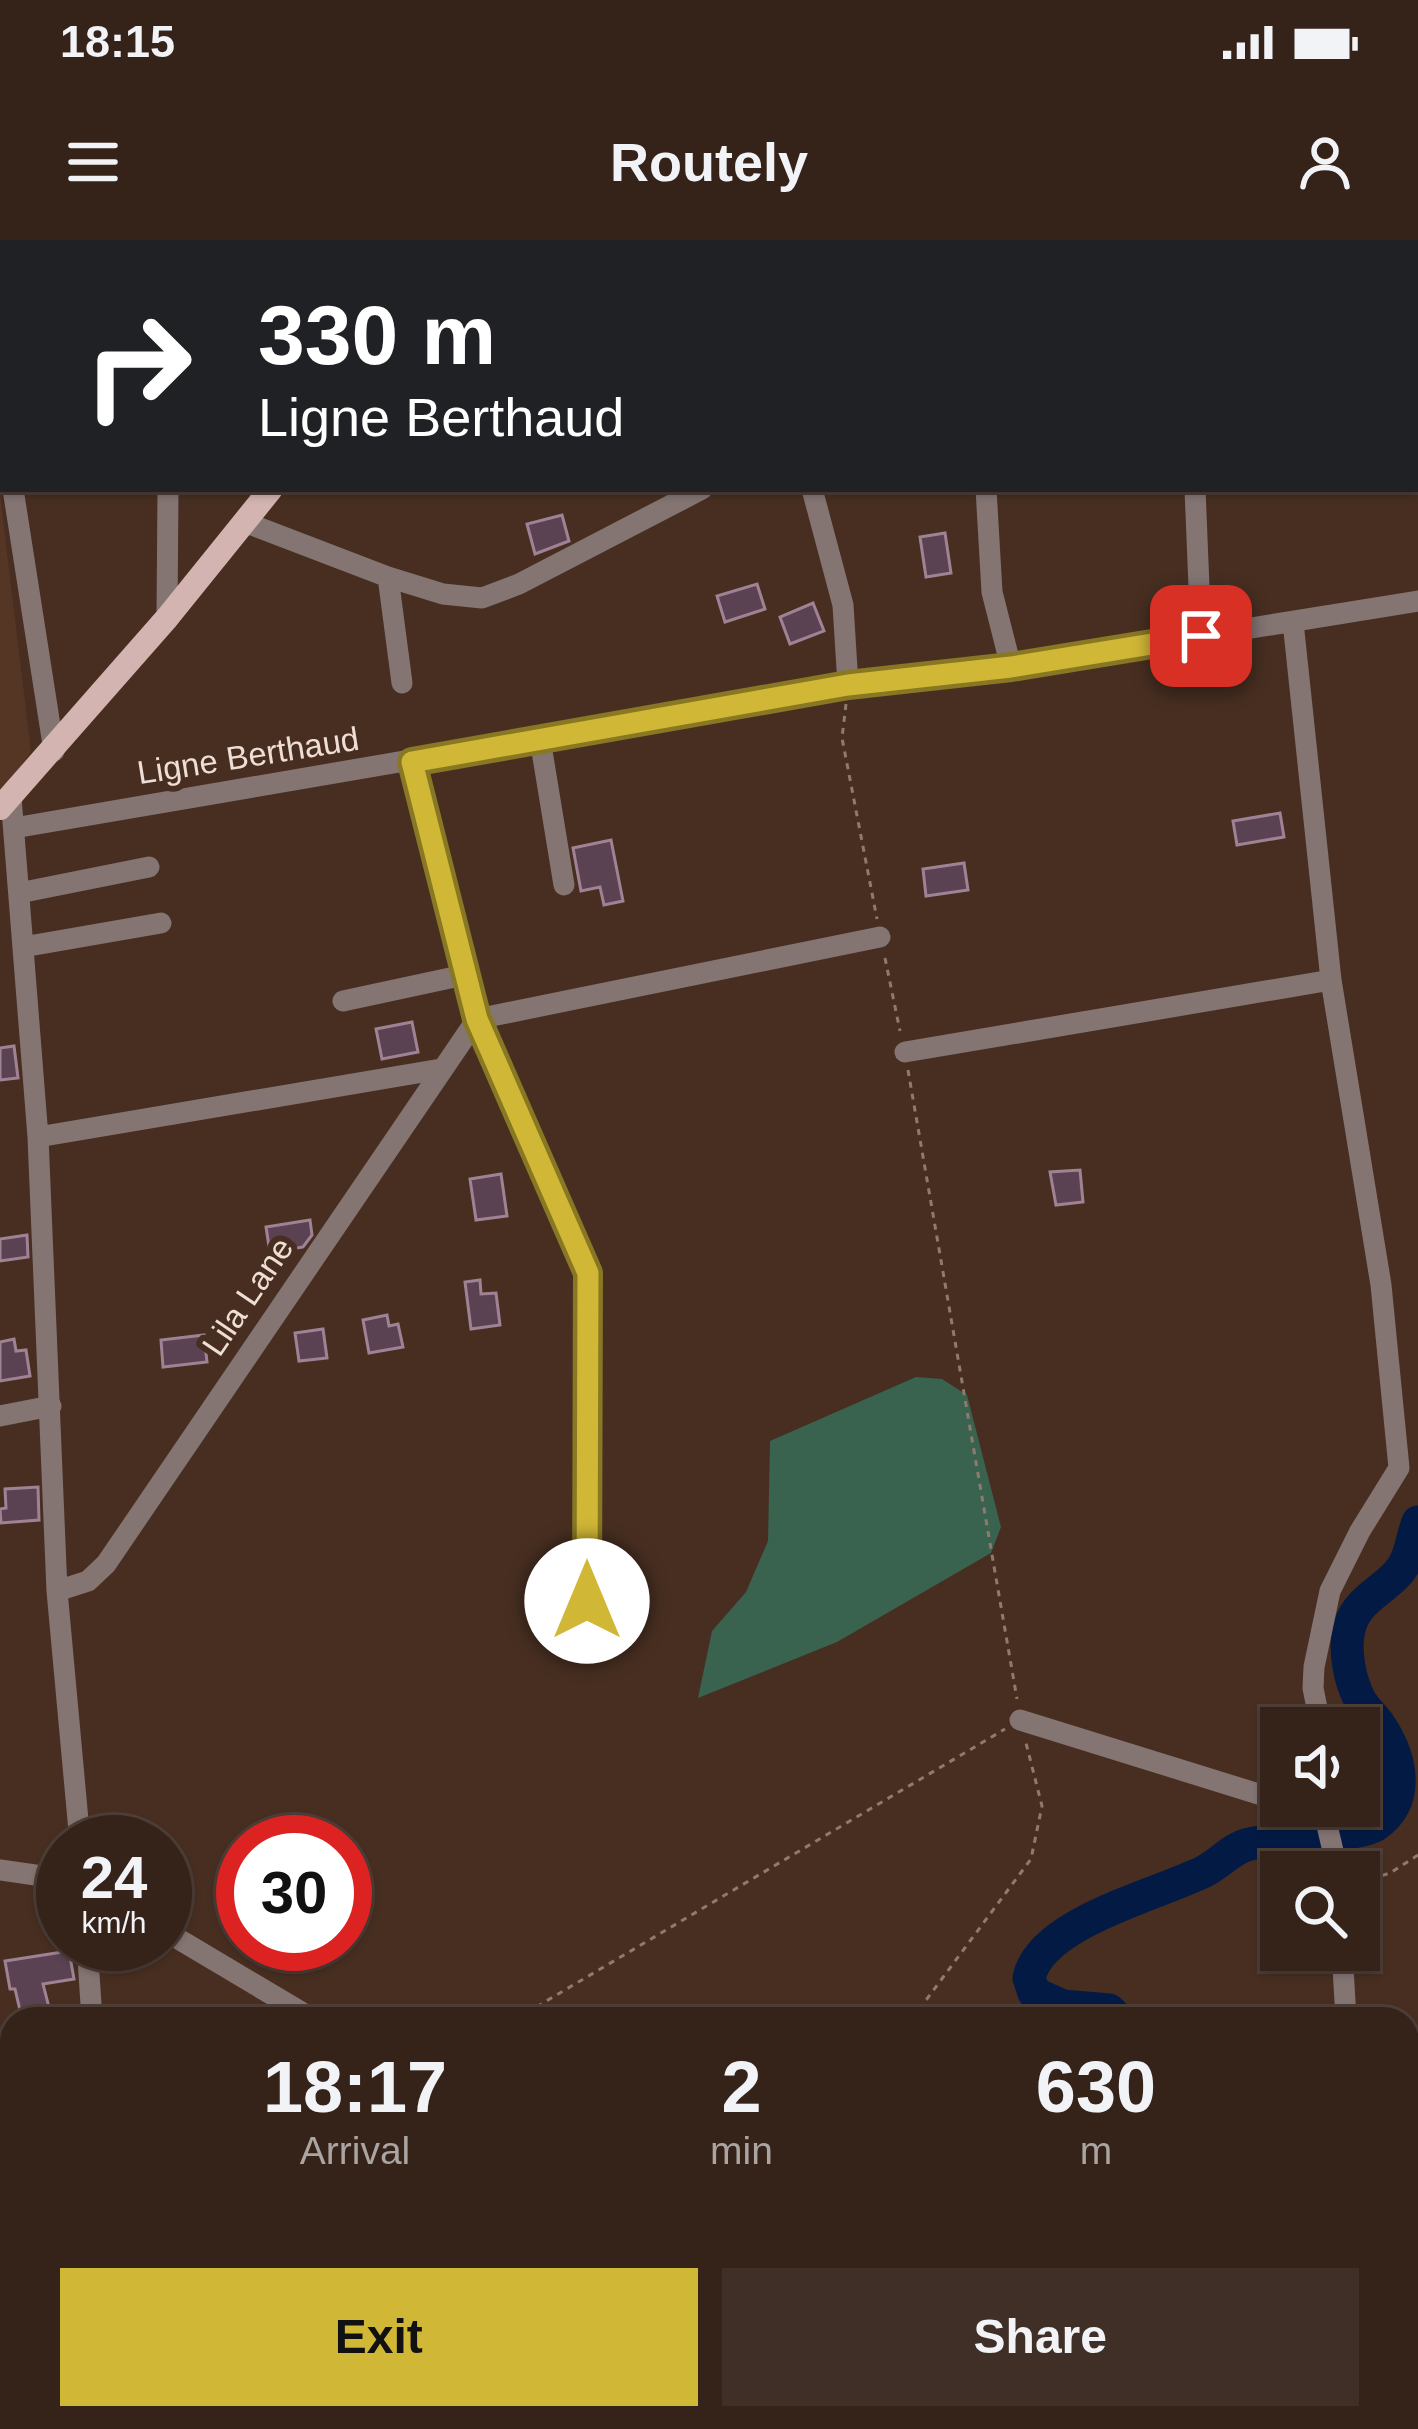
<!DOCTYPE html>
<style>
:root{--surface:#352219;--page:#402f26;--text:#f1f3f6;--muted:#aaa4a2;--line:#4f3f38;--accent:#d1b736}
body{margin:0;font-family:Arial,sans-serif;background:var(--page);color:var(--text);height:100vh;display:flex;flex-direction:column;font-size:45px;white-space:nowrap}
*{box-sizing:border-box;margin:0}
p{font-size:39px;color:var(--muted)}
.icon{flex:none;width:66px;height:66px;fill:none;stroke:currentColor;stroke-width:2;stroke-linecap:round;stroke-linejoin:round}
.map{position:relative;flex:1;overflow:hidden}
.side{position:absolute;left:0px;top:1767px;width:1419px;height:423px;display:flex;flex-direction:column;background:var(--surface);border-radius:36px 36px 0 0;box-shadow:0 3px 9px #0004,0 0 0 3px var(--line)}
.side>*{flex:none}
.top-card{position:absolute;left:0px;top:0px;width:1419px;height:252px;box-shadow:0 3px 9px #0004,0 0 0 3px var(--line);background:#202124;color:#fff;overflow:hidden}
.fabs{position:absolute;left:1260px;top:1467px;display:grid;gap:24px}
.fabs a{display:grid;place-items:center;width:120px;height:120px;border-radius:0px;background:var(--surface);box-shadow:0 3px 9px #0004,0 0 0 3px var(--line);font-size:60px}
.speed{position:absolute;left:36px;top:1575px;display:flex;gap:24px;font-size:60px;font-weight:700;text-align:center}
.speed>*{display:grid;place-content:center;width:156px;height:156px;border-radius:50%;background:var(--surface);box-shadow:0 3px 9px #0004,0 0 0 3px var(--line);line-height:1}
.speed small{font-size:30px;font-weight:400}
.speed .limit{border:18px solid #d22;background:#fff;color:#111}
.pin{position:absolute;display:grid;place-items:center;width:102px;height:102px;color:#fff;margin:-51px;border-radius:24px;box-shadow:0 6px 18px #0006}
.me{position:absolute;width:132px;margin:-66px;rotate:0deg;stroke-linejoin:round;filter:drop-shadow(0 0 9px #0008)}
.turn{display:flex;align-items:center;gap:42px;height:252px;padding:0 60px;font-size:54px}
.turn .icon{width:156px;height:156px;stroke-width:2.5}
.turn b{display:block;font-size:84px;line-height:102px}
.eta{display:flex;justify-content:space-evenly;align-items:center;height:204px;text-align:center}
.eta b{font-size:72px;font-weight:700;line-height:84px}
.action{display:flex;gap:24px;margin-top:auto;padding:24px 60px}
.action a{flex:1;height:138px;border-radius:0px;background:var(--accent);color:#111;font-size:48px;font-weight:700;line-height:138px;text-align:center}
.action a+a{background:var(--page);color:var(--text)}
.status{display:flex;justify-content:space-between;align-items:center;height:84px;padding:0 60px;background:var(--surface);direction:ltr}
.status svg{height:33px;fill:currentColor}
header{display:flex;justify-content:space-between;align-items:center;height:156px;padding:0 60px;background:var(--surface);font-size:54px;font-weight:700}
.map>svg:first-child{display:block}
.built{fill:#553625}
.green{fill:#39624f}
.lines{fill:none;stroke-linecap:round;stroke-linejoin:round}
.stream{stroke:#031b44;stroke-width:6}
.river{stroke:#031b44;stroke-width:33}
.building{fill:#5b4252;stroke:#9f8294;stroke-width:3}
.path{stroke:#8f7a6e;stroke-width:3;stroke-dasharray:6 6;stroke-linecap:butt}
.minor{stroke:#847573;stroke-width:21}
.major{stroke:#d3b4b1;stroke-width:24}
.route-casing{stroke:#887723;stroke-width:30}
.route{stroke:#d1b736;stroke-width:21}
.labels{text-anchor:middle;stroke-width:12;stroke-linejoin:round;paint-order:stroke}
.street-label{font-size:33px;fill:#eeded5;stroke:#472e21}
</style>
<div class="status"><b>18:15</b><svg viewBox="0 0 49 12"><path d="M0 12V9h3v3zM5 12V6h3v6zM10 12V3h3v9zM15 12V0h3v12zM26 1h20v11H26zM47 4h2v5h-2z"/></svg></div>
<header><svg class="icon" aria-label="menu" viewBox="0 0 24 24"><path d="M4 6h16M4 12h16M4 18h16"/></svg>Routely<svg class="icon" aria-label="person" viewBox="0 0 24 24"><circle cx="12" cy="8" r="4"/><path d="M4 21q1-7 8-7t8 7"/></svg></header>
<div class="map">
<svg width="1418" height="2189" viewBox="0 0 1418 2189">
<rect width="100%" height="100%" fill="#472e21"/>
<path class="built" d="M0 254 31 512 0 557Z"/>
<path class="green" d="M916 1137 942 1139 967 1155 1001 1287 991 1313 837 1402 698 1458 712 1391 746 1352 768 1301 770 1201Z"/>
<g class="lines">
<path class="stream" d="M726 2178 733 2189
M392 2189 401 2178"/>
<path class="river" d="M1118 1779 1109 1770 1063 1766 1034 1753 1029 1738C1040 1683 1156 1655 1203 1632 1220 1624 1231 1608 1250 1604 1277 1597 1359 1597 1376 1585 1411 1560 1401 1518 1381 1487 1375 1477 1364 1469 1359 1458 1350 1440 1345 1414 1348 1395 1352 1362 1379 1354 1398 1333 1411 1319 1411 1299 1418 1282
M766 2189 777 2178"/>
</g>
<path class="building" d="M562 275 569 301 535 314 527 284Z
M945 293 951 333 926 337 920 297Z
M757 344 765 369 725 382 717 356Z
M813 363 824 391 790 404 780 377Z
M1280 573 1284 597 1237 605 1233 581Z
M611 600 623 661 604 665 600 647 581 651 573 608Z
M964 623 968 650 926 656 923 629Z
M412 782 418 812 382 819 376 789Z
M14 806 18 838 0 840V808Z
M1080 930 1083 962 1056 965 1050 932Z
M501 934 507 976 476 980 470 939Z
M310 980 312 995 303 1007 270 1013 266 987Z
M27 995 28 1017 0 1021V999Z
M480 1040 481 1054 496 1053 500 1085 471 1089 465 1042Z
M387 1075 389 1086 398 1084 403 1107 369 1113 363 1080Z
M323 1089 327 1118 299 1121 295 1093Z
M204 1095 207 1122 163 1127 161 1100Z
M14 1099 16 1111 26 1110 30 1136 0 1141V1102Z
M38 1247 39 1280 1 1283 0 1269 6 1268 5 1249Z
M69 1711 74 1739 43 1744 52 1779H22L15 1749H10L5 1721Z"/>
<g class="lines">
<path class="path" d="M846 464 842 498 877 679
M885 718 900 791
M908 830 1017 1459
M1359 1643 1390 1633 1418 1615
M516 1779 1005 1489
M912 1779 1031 1619 1042 1566 1026 1503
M1407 2155 1418 2149
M1383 2178V2189
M609 2189 617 2178
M1257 2189 1324 2178
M1338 2189 1361 2178"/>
<path class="minor" d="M750 0 751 3
M970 0V3
M1185 0V3
M0 8H3
M0 163 3 183
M13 249 54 511
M812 249 843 365 848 445
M986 249 992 352 1011 427
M1195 249 1201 396
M244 282 388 337 443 354 482 358 519 344 702 249
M388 337 402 443
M167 378 168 249
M1293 382 1331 740 1381 1045 1399 1228 1360 1291 1330 1351 1314 1427 1313 1448 1321 1488
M540 499 564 645
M412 522 477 779 588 1033 587 1362
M11 557 38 897 57 1351 80 1602
M14 588 848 445 1011 427 1418 361
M19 653 149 627
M23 707 161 683
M343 761 464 735
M905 812 1331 740
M38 897 441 829
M0 1176 51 1166
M57 1351 88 1341 106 1324 477 779 880 697
M1020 1480 1281 1561
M1299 1566 1325 1577 1338 1632
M0 1630 63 1639
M165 1691 313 1779
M87 1704 92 1779
M1342 1710 1346 1779
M0 2115 12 2113
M106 2178V2189"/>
<path class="major" d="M484 3 488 0
M0 568 167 378 271 249"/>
</g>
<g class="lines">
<g class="route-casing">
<path id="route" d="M587 1361 588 1033 477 779 412 522 848 445 1011 427 1201 396"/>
</g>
<use href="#route" class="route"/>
</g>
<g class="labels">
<g class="street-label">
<text transform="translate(248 515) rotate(-9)" y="12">Ligne Berthaud</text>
<text transform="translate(247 1056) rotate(-56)" y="12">Lila Lane</text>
</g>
</g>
</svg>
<div class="fabs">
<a><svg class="icon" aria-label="sound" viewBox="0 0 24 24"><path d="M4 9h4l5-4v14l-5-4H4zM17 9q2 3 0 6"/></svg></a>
<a><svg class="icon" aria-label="search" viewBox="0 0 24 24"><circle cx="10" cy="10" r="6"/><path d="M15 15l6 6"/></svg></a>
</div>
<div class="speed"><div>24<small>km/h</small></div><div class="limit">30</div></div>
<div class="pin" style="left:1201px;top:396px;background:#d93025"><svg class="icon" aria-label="arrive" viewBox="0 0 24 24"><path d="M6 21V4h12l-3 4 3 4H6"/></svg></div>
<svg class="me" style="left:587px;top:1361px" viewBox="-20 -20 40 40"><circle r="19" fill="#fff"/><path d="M0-13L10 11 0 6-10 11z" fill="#d1b736"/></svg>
<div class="top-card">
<div class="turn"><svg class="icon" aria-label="right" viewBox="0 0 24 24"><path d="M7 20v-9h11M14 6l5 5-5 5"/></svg><div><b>330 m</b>Ligne Berthaud</div></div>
</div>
<section class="side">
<div class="eta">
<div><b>18:17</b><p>Arrival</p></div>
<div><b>2</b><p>min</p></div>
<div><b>630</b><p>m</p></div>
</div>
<div class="action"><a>Exit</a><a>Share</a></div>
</section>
</div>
